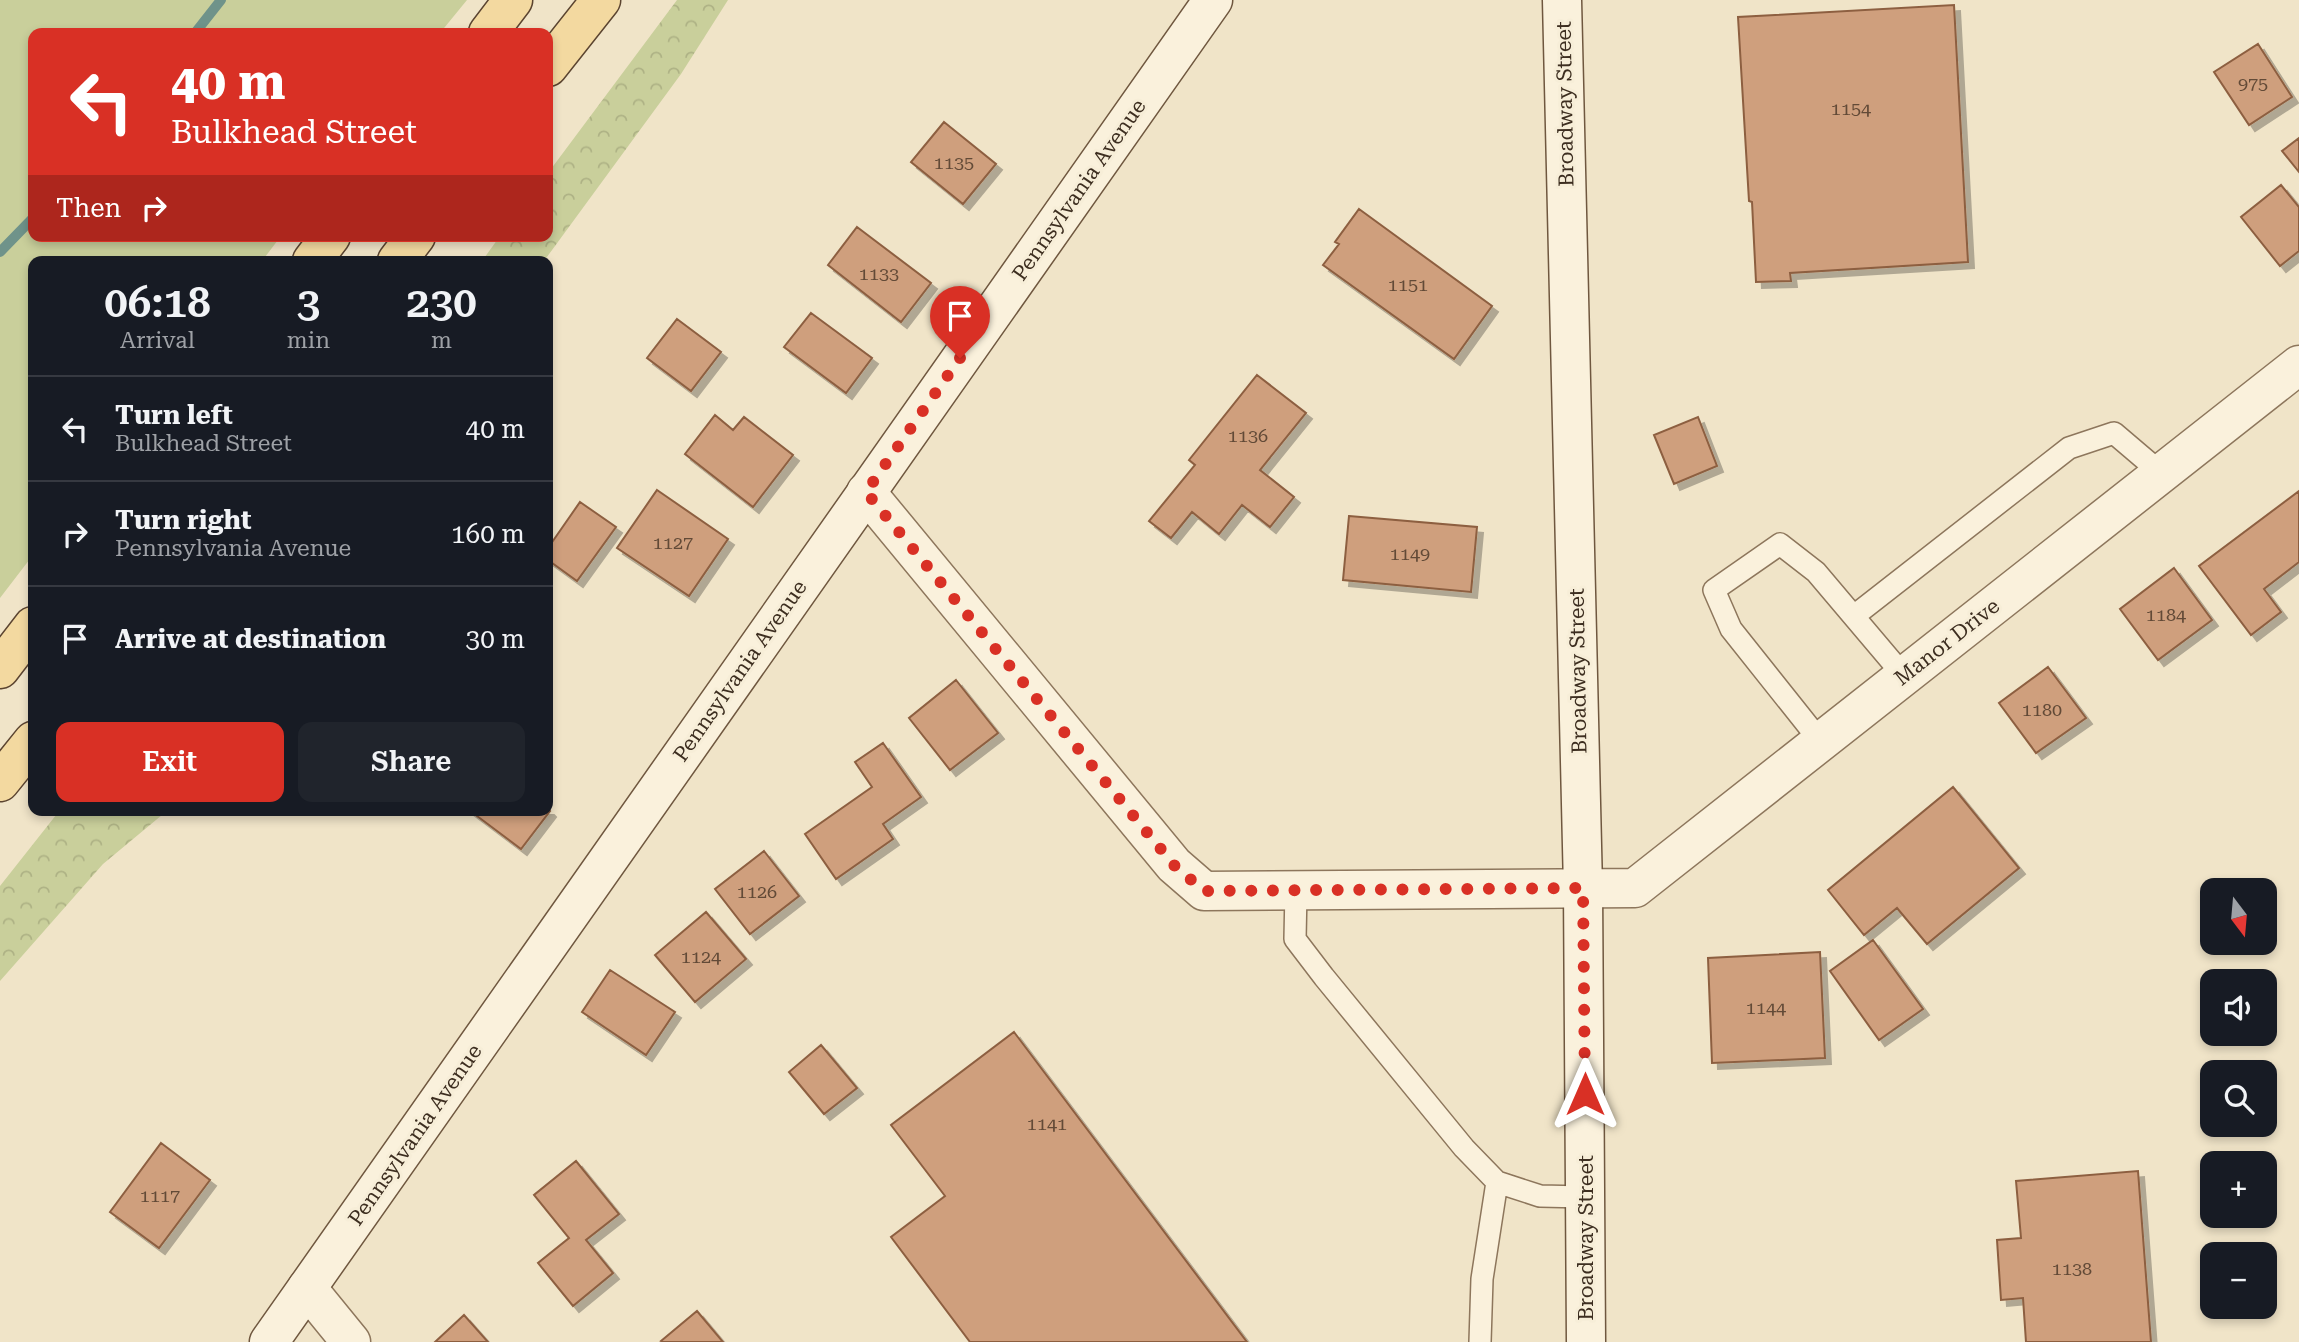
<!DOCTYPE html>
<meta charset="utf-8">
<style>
:root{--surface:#171b24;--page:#20242c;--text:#f1f3f6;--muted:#9ea1a6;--line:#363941;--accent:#d93025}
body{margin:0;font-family:"Roboto Serif",serif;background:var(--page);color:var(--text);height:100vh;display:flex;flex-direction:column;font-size:26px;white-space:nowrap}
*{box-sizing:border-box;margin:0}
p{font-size:23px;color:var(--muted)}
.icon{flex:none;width:38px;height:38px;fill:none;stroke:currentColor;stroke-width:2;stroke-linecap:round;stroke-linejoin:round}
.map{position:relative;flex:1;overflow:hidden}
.sheet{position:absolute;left:28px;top:256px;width:525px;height:560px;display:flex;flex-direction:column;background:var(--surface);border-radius:14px;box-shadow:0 4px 10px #0003}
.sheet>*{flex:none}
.banner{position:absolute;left:28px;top:28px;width:525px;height:214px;border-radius:14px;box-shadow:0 4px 10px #0003;background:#d93025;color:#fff;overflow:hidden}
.needle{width:46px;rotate:164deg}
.tools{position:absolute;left:2200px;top:878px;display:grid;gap:14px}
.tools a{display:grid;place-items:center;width:77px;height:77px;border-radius:14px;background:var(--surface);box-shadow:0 4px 10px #0003;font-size:35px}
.pin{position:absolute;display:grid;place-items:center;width:60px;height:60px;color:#fff;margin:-72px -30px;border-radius:50% 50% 50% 0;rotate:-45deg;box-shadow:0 0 7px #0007}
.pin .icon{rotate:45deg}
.me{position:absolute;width:77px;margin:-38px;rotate:0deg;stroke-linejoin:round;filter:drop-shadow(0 0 5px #0008)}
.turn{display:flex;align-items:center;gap:24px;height:147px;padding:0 28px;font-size:32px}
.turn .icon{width:91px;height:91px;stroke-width:2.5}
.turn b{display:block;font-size:49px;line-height:60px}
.then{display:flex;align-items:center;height:66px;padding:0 28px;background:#0003;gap:14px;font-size:26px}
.eta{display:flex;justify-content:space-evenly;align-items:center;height:119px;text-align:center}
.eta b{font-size:42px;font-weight:600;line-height:49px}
.primary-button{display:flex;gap:14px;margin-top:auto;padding:14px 28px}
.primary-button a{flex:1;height:80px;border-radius:14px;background:var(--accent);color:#fff;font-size:28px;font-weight:600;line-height:80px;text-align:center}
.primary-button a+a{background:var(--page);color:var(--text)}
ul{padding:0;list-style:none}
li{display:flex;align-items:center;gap:21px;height:105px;padding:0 28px;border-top:2px solid var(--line)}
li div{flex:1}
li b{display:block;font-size:26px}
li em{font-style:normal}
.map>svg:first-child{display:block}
.grass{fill:#c9cf9b}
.forest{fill:url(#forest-crowns)}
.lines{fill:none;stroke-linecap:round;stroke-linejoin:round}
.stream{stroke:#6f938a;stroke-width:10}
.building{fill:#cf9f7d;stroke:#8d5f41;stroke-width:2;filter:url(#shadow)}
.lane-casing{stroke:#8d765c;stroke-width:24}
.street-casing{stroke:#8d765c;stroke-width:41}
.secondary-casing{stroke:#6f573f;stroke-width:41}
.primary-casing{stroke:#5b4430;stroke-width:41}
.lane{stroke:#faf1dc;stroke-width:21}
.street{stroke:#faf1dc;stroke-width:38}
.secondary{stroke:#faf1dc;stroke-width:38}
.primary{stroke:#f3d9a0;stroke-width:38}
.route{stroke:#d93025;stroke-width:12;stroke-dasharray:0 21.6}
.labels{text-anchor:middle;stroke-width:6;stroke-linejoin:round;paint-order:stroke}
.number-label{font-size:18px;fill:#624a37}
.street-label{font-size:21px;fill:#3d2e20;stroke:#f7eed8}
</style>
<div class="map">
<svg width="2299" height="1342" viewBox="0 0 2299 1342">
<defs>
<pattern id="forest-crowns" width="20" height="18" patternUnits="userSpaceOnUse" patternTransform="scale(1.75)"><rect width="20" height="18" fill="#c9cf9b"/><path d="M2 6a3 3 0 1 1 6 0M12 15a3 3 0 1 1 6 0" fill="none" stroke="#aeb285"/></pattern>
<filter id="shadow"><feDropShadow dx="6" dy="6" stdDeviation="0" flood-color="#0004"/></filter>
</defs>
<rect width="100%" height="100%" fill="#f0e4c8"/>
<path class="grass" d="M0 0H467L440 33H33V236H281L262 261H33V555L0 598Z"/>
<path class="forest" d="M677 0H728L681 74 544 261H482L500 236H548V173Z
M60 810H168L103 864 0 981V886Z"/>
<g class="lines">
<path class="stream" d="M195 33 221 0
M0 252 33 218"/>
</g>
<path class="building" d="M1954 5 1968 262 1790 273 1791 281 1756 282 1752 202 1749 201 1738 17Z
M2258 44 2292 97 2249 125 2214 72Z
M944 122 996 164 963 204 911 162Z
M2299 138V172L2282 151Z
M2281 185 2299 207V251L2280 266 2241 217Z
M1359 209 1492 306 1454 359 1323 265 1339 244 1335 242Z
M857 227 931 283 901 322 828 265Z
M811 313 872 358 846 393 784 347Z
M677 319 721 352 691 391 647 358Z
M1257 375 1306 413 1260 470 1294 497 1270 527 1242 505 1219 534 1192 512 1171 538 1149 521 1195 465 1189 460Z
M715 415 733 430 744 417 793 455 753 507 685 454Z
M1698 417 1717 466 1674 484 1654 435Z
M657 490 728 539 689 596 617 548Z
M2299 491V562L2264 589 2281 612 2251 635 2199 566Z
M580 502 616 527 577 581 548 560V548Z
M1349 516 1477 527 1471 592 1343 580Z
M2174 568 2212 620 2158 660 2120 609Z
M2048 667 2086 718 2036 753 1999 703Z
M956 680 998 733 950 770 909 718Z
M883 743 921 797 883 824 893 839 836 879 805 834 872 787 855 762Z
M1953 787 2019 868 1927 944 1897 908 1864 935 1828 890Z
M548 809 550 811 521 849 469 810Z
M764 851 799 896 750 934 715 889Z
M706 912 746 959 695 1002 655 955Z
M1873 940 1923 1009 1879 1040 1830 971Z
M1820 952 1825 1058 1712 1063 1708 958Z
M610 970 675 1012 646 1055 582 1012Z
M1014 1032 1247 1342H970L891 1237 945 1196 891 1125Z
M821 1045 857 1088 824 1114 789 1072Z
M161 1143 210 1180 159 1248 110 1212Z
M576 1161 619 1214 586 1240 613 1273 573 1306 538 1263 569 1238 534 1195Z
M2138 1171 2151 1342H2026L2023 1298 2001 1300 1997 1240 2021 1238 2016 1181Z
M697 1311 723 1342H663L661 1341Z
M464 1315 488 1342H435Z"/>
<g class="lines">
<g class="lane-casing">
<path id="lane" d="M1854 616 2069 448 2114 433 2161 473
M1821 742 1731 629 1714 590 1780 544 1816 572 1904 676
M1296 890 1295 939 1324 977 1464 1148 1497 1182 1540 1196 1585 1197
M1480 1342 1482 1279 1497 1182"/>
</g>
<g class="street-casing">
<path id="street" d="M866 492 1174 865 1204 891 1635 888 2299 365
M307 1288 351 1342"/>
</g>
<g class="secondary-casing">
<path id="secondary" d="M1562 0 1583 888 1586 1342
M269 1342 1213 0"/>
</g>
<g class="primary-casing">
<path id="primary" d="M488 33 513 0
M548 67 601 0
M312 261 331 236
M397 261 416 236
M0 669 33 626
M0 782 33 741"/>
</g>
<use href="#lane" class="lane"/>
<use href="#street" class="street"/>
<use href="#secondary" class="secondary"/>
<use href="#primary" class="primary"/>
</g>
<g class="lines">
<path class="route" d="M960 358 866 492 1174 865 1204 891 1583 888 1585 1094"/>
</g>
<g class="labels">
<g class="number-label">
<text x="2253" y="90">975</text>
<text x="1851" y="115">1154</text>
<text x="954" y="169">1135</text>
<text x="879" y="280">1133</text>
<text x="1408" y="291">1151</text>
<text x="1248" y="442">1136</text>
<text x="673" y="549">1127</text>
<text x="1410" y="560">1149</text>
<text x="2166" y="621">1184</text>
<text x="2042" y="716">1180</text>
<text x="757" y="898">1126</text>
<text x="701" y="963">1124</text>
<text x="1766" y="1014">1144</text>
<text x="1047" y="1130">1141</text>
<text x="160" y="1202">1117</text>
<text x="2072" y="1275">1138</text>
</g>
<g class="street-label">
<text transform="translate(1565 104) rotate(-91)" y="7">Broadway Street</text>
<text transform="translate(1079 190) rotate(-55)" y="7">Pennsylvania Avenue</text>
<text transform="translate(1947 642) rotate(-38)" y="7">Manor Drive</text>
<text transform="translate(740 671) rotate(-55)" y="7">Pennsylvania Avenue</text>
<text transform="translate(1578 671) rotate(-91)" y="7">Broadway Street</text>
<text transform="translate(415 1135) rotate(-55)" y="7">Pennsylvania Avenue</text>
<text transform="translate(1586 1238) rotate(-90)" y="7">Broadway Street</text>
</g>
</g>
</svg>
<div class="tools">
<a><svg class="needle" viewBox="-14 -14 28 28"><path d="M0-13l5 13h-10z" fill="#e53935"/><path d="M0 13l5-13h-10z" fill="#9ea1a6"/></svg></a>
<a><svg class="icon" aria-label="sound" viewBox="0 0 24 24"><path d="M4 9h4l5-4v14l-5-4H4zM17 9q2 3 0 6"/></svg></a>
<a><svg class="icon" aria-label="search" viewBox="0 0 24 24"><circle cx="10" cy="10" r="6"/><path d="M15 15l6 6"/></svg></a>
<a>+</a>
<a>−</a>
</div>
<div class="pin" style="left:960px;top:358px;background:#d93025"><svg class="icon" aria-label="arrive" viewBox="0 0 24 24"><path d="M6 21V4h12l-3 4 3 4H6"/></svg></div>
<svg class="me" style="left:1585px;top:1094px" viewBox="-20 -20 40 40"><path d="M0-17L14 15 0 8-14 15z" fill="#d93025" stroke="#fff" stroke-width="4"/></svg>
<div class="banner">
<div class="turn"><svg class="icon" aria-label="left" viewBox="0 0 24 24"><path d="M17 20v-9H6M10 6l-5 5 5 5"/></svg><div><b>40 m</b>Bulkhead Street</div></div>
<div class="then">Then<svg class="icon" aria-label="right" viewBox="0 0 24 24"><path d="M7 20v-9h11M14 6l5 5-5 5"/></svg></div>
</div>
<section class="sheet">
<div class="eta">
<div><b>06:18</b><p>Arrival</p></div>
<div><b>3</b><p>min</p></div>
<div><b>230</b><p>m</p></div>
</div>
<ul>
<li><svg class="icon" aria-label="left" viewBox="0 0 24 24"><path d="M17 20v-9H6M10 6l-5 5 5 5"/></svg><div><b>Turn left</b><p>Bulkhead Street</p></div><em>40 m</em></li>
<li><svg class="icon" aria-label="right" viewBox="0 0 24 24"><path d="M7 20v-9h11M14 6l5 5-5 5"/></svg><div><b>Turn right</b><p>Pennsylvania Avenue</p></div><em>160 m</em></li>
<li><svg class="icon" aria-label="arrive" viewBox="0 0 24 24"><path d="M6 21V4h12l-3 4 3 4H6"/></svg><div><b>Arrive at destination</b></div><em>30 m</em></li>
</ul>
<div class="primary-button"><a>Exit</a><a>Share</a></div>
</section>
</div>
